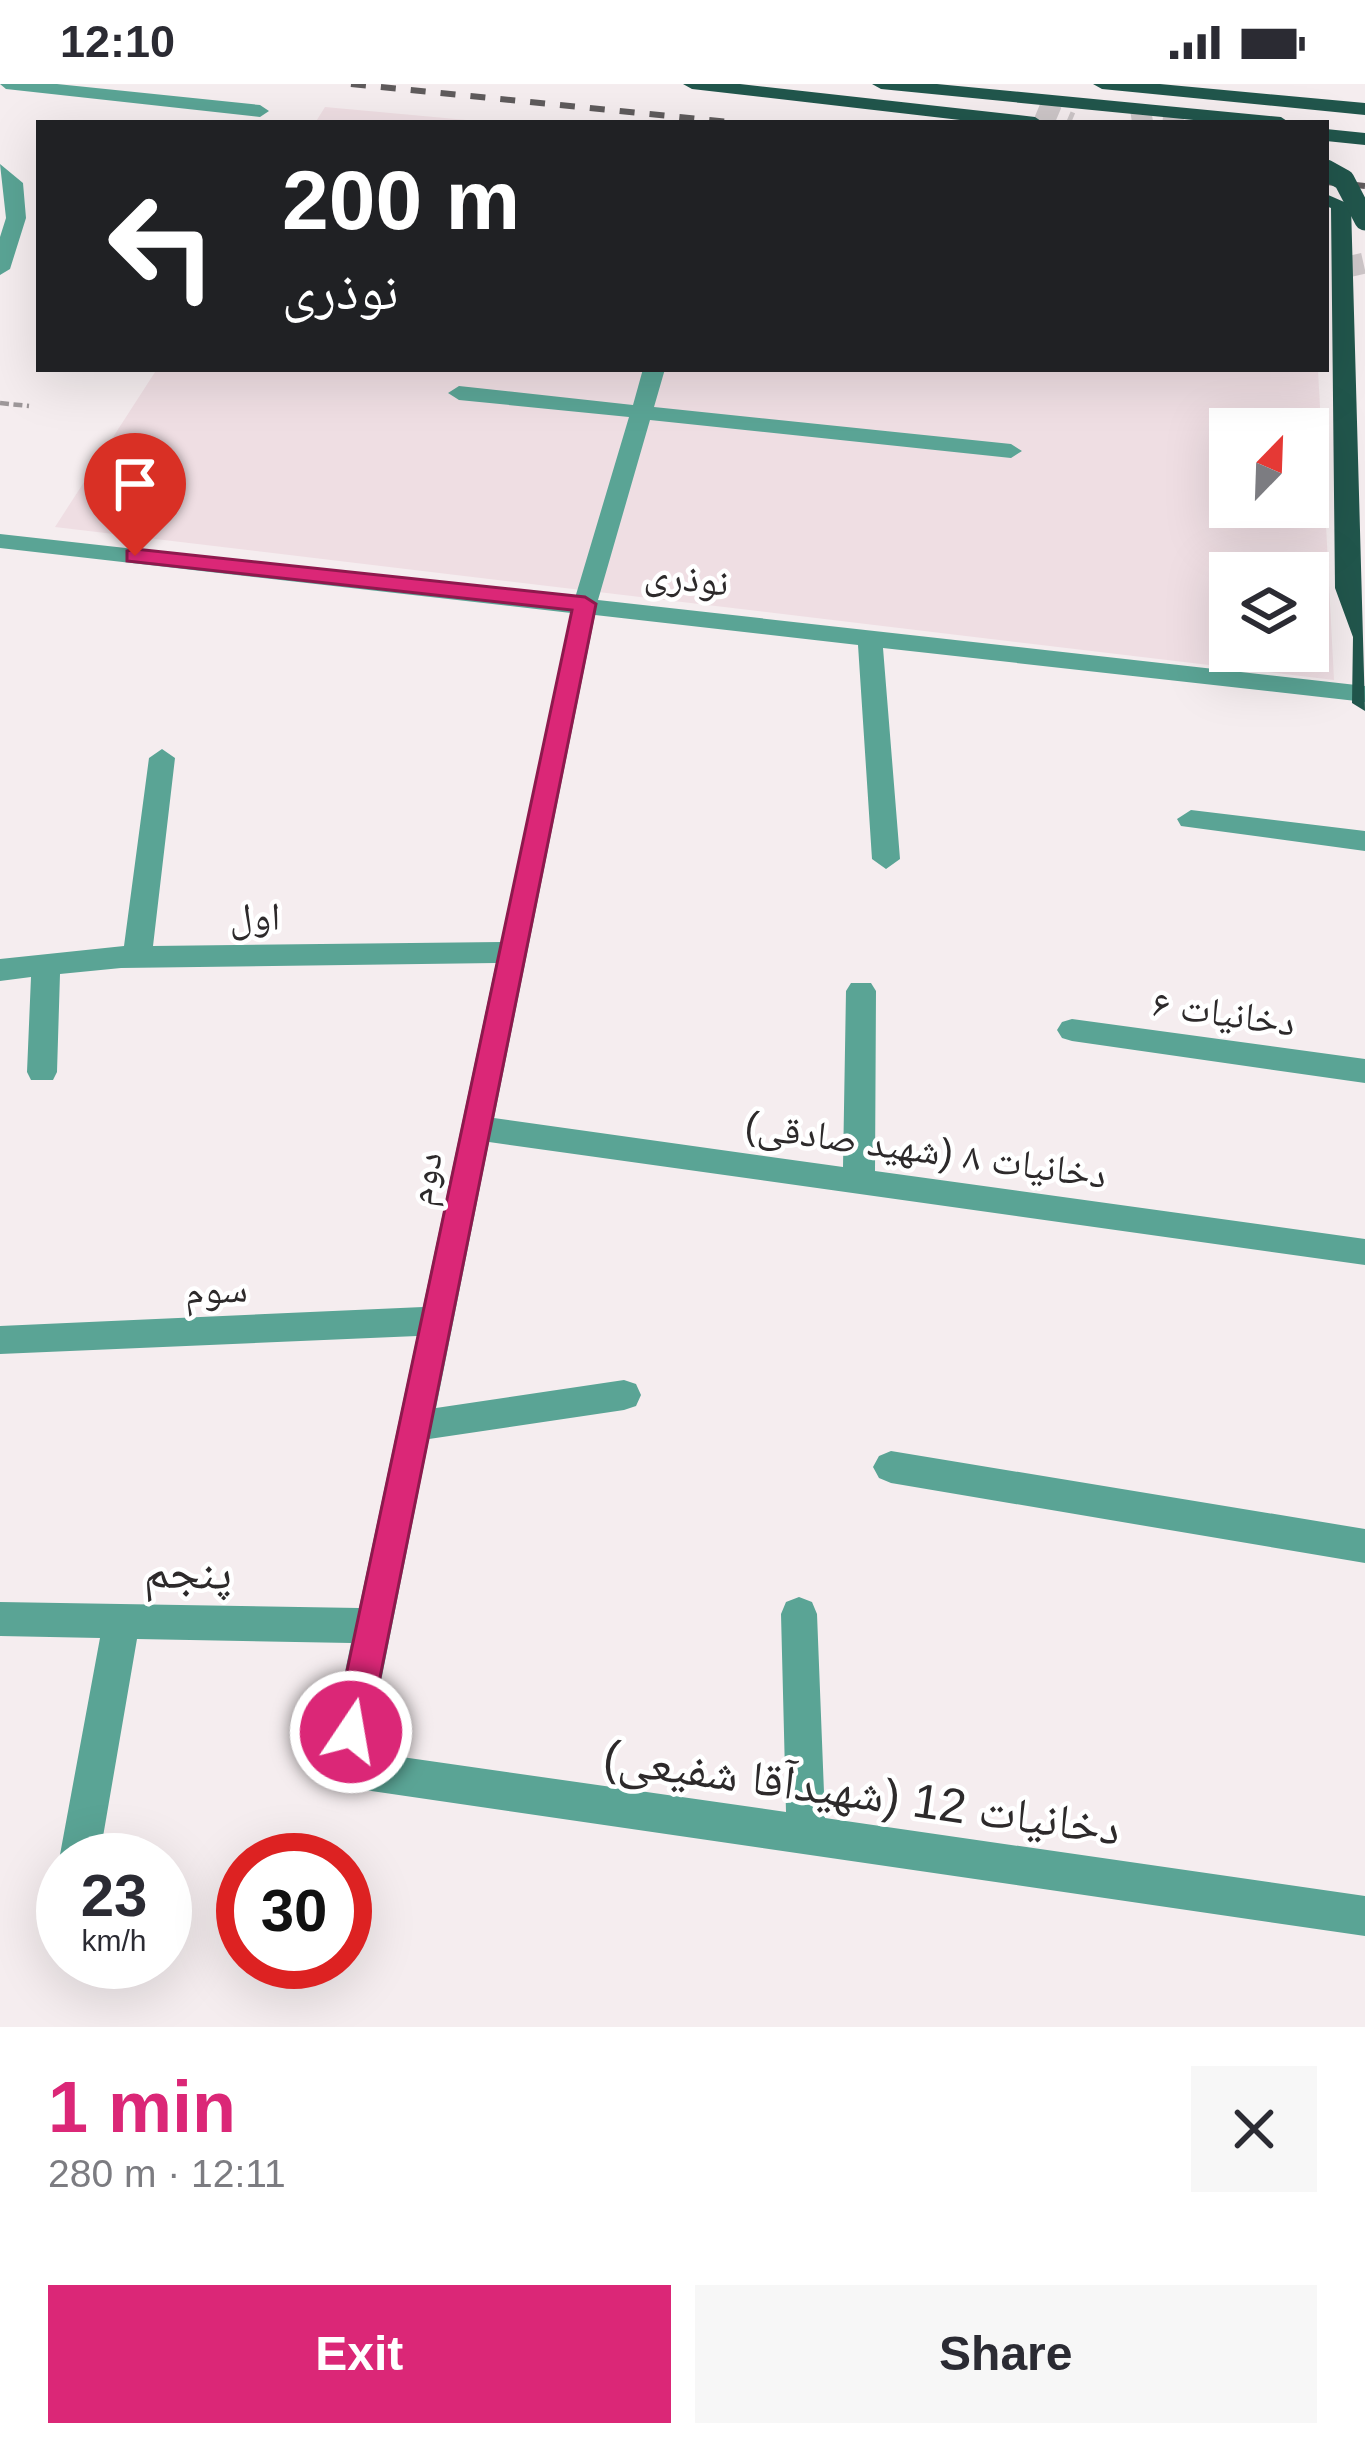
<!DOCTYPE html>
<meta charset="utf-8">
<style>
:root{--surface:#fff;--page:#f7f7f7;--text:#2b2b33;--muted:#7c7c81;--accent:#db2777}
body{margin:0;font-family:Helvetica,"Noto Naskh Arabic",sans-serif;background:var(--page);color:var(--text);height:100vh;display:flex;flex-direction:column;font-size:45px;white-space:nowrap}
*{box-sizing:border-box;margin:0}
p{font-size:39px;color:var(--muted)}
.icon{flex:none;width:66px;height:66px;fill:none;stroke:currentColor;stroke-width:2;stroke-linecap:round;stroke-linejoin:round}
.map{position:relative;height:1943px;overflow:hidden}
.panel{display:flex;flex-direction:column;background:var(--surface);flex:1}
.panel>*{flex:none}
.top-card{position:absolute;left:36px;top:36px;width:1293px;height:252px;border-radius:0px;box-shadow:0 12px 48px #0002;background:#202124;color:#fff;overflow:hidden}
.needle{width:78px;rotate:23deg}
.controls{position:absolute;left:1209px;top:324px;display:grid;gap:24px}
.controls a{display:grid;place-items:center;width:120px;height:120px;border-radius:0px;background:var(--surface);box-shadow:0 12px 48px #0002;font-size:60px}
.speed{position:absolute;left:36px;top:1749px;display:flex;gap:24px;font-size:60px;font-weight:700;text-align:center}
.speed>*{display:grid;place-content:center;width:156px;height:156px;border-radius:50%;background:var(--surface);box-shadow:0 12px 48px #0002;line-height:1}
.speed small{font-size:30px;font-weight:400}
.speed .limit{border:18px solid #d22;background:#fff;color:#111}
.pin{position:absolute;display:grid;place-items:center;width:102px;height:102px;color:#fff;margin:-123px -51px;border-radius:50% 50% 50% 0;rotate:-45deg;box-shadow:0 0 12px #0007}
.pin .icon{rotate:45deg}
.me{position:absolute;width:132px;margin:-66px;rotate:12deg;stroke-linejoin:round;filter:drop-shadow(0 0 9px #0008)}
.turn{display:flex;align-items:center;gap:42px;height:252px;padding:0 48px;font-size:54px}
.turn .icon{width:156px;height:156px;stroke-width:2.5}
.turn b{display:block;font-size:84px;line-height:102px}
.round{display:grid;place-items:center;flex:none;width:126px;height:126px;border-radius:0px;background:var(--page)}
.head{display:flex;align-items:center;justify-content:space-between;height:204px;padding:0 48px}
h1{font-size:72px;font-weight:800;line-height:90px;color:var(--accent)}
.button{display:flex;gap:24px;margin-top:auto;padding:24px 48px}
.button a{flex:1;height:138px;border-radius:0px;background:var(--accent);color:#fff;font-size:48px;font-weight:800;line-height:138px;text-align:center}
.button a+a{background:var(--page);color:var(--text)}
.status{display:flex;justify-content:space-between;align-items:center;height:84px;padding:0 60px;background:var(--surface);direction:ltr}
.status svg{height:33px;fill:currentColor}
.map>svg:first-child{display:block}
.built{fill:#efdee3;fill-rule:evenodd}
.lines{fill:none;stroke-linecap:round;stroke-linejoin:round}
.major-tunnel{stroke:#cdc6c8;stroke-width:21;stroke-dasharray:21 10;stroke-linecap:butt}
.path{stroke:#9d9799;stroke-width:4.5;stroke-dasharray:9 4.5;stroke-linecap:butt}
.minor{fill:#5aa495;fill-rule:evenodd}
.major{fill:#21564c;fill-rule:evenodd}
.rail{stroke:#5f5b5c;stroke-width:6;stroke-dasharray:15 15;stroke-linecap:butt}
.major-bridge{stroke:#21564c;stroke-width:21}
.route{fill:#db2777;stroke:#8e194d;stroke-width:3}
.labels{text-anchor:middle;stroke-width:9;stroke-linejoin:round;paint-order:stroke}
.street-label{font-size:39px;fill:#2d2a2b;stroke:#fff}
.near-street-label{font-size:48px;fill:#2d2a2b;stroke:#fff}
</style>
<div class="status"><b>12:10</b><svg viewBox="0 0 49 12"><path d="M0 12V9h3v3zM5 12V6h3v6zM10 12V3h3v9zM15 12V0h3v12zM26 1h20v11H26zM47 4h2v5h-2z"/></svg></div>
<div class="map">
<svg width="1365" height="1943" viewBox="0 0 1365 1943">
<rect width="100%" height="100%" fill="#f5edef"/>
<path class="built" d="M325 23 499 39H315Z
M157 285H1318L1334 596 55 443ZM1230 345H1308V423H1230ZM1230 489H1308V567H1230Z"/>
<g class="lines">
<path class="major-tunnel" d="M1038 25 1071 39
M1132 39 1160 35 1202 39
M1343 184 1365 179"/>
<path class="path" d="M0 319 29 322"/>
<path class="minor" d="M0 0H57L260 21 269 27 260 33 6 5Z
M0 80 23 99 26 134 10 185 0 191V153L6 134Z
M643 285H665L654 323 1011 360 1022 367 1011 374 650 336 598 516 1365 602V618L883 564 900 775 886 785 872 775 858 561 595 531 494 1034 843 1083 846 907 851 899H871L876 907 875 1087 1365 1155V1181L489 1058 436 1324 624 1296 636 1300 641 1311 636 1322 624 1326 429 1355 367 1668 786 1728 781 1530 786 1518 799 1513 812 1518 817 1530 825 1734 1365 1812V1852L344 1703 330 1698 325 1684 351 1559 137 1555 99 1776H63V1785L59 1776 100 1554 0 1552V1518L359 1524 417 1252 0 1270V1242L423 1223 496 879 121 884 60 890 57 988 53 996H31L27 988 31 893 0 897V875L124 862 149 674 162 665 175 674 153 862 501 858 571 529 0 464V450L575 514 629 333 459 316 448 309 459 302 633 321Z
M1191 726 1365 747V767L1181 742 1177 735Z
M1072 935 1365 975V999L1072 957 1062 954 1057 946 1062 938Z
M891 1367 1365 1445V1479L891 1399 879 1394 873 1383 879 1372Z"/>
<path class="major" d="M683 0H740L1035 33 1044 39H986L692 5Z
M872 0H937L1281 33 1290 39H1224L881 5Z
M1093 0H1160L1365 19V31L1102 5Z
M1326 45 1365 49V61L1326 57Z
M1326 110 1351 121 1365 627 1352 619 1353 553 1335 504 1331 124 1326 122Z"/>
<path class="rail" d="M351 0 740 39
M1326 98 1365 102"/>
<path class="major-bridge" d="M1326 86 1344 96 1365 136"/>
</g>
<path class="route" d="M135 465 585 513 596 520 369 1648 364 1660 351 1665 339 1660 334 1648 572 526 127 477V467Z"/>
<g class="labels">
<g class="street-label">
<text transform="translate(687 493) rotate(7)" y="14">نوذری</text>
<text transform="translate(255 832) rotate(-1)" y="14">اول</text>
<text transform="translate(1224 928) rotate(8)" y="14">دخانیات ۶</text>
<text transform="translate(926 1065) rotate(8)" y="14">دخانیات ۸ (شهید صادقی)</text>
<text transform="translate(423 1094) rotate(-78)" y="14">دوم</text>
<text transform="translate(216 1205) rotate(-3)" y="14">سوم</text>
</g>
<g class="near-street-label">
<text transform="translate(188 1487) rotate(1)" y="17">پنجم</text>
<text transform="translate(862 1708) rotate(8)" y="17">دخانیات 12 (شهیدآقا شفیعی)</text>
</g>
</g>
</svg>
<div class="controls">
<a><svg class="needle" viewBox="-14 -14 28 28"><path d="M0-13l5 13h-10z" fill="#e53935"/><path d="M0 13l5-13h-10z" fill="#7c7c81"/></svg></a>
<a><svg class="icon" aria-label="layers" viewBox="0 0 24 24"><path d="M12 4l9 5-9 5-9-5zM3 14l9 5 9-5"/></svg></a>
</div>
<div class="speed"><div>23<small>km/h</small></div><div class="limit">30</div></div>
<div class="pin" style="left:135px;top:472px;background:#d93025"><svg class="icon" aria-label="arrive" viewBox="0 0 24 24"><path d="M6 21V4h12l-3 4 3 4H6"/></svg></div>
<svg class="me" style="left:351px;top:1648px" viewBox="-20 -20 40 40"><circle r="17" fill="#db2777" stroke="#fff" stroke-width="3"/><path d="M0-11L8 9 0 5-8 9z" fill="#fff"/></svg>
<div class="top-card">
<div class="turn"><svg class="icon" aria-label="left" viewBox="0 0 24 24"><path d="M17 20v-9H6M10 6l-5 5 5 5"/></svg><div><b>200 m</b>نوذری</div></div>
</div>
</div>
<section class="panel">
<div class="head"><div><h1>1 min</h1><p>280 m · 12:11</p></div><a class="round"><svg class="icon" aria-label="close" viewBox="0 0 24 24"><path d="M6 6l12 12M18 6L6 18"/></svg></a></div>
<div class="button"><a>Exit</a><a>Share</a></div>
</section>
